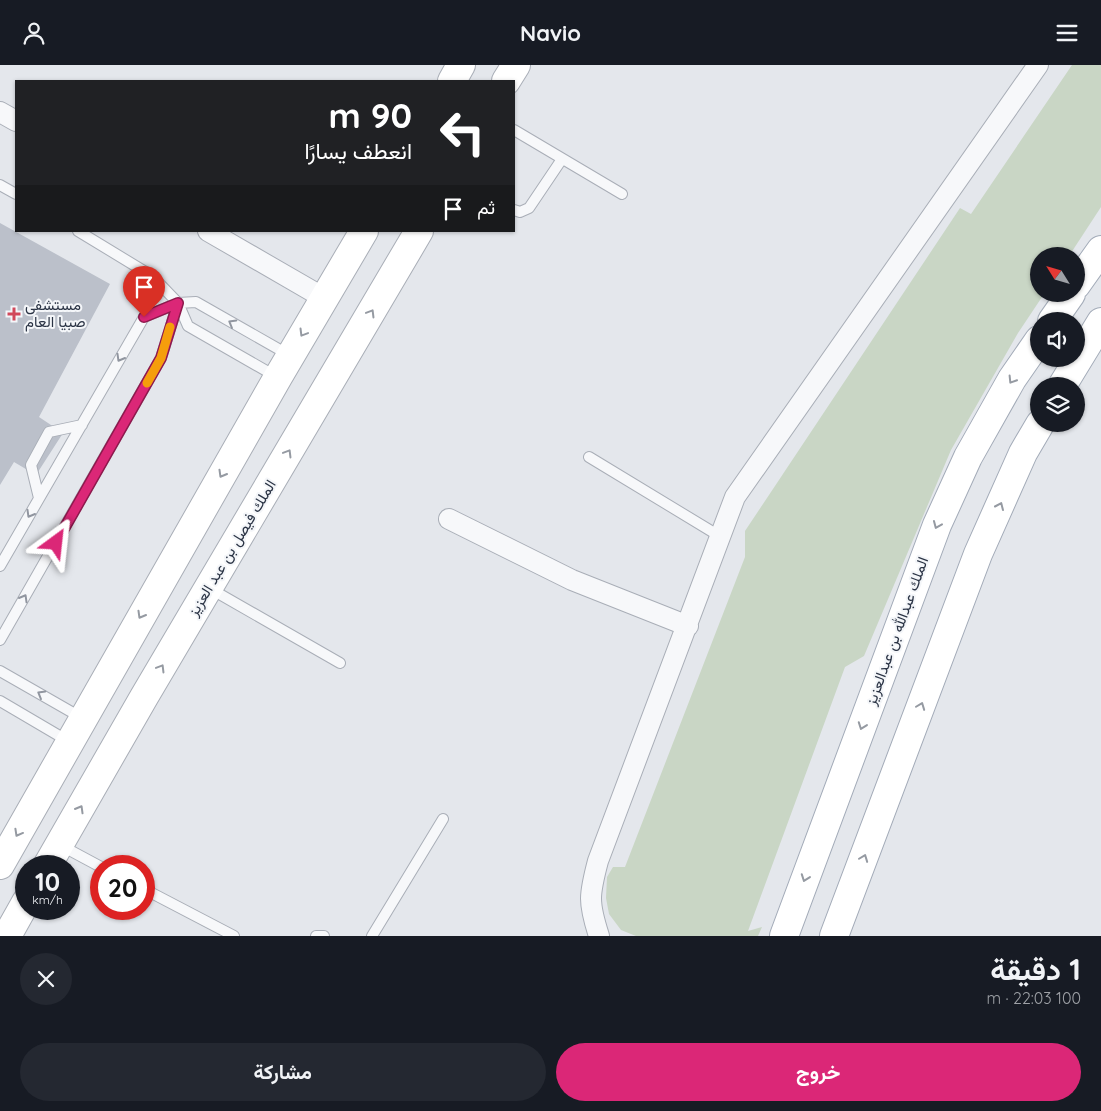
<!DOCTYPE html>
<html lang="ar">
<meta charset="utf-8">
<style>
:root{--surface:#171b24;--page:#242831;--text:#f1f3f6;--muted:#9ea1a6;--accent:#db2777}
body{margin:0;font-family:Quicksand,Vazirmatn,sans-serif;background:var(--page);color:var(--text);direction:rtl;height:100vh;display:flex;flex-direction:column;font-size:19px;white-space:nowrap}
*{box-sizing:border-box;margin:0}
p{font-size:16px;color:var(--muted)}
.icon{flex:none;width:28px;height:28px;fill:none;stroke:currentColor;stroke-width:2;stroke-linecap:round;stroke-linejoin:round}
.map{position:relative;height:871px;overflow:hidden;direction:ltr}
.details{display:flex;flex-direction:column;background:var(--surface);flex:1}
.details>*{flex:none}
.guide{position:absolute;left:15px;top:15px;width:500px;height:152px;border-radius:0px;box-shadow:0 1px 4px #0004;direction:rtl;background:#202124;color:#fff;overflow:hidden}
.needle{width:32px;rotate:307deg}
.fabs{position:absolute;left:1030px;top:182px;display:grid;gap:10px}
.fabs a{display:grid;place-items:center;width:55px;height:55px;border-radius:50%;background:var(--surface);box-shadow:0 1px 4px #0004;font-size:25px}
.speed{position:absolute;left:15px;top:790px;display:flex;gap:10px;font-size:25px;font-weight:700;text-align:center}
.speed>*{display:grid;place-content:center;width:65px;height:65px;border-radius:50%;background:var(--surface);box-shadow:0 1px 4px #0004;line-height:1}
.speed small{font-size:12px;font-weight:400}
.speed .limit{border:8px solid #d22;background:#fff;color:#111}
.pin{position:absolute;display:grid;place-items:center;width:42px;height:42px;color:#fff;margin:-51px -21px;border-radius:50% 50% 50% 0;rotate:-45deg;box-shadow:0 0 5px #0007}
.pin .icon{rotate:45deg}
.me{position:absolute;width:55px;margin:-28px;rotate:30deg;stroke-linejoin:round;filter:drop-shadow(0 0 4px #0008)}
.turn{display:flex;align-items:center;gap:18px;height:105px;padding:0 20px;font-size:22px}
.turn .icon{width:65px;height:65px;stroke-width:2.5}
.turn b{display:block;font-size:35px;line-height:42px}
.then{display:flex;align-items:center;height:48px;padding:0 20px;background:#0003;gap:10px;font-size:19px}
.round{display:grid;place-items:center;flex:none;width:52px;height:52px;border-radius:26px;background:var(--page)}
.summary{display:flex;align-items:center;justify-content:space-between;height:85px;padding:0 20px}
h1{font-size:30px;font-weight:700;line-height:38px}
.cta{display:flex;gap:10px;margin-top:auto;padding:10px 20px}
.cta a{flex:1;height:58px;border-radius:30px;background:var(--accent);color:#fff;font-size:20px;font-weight:700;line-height:58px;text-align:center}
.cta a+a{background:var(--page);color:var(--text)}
header{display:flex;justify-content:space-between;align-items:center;height:65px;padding:0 20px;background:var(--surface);font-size:22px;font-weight:700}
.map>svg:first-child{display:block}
.green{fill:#c9d6c5}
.building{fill:#bbc0ca}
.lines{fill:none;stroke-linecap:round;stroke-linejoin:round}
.lane-casing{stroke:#a9aeb7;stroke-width:12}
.street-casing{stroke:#a9aeb7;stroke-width:22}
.secondary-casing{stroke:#a9aeb7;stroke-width:30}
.primary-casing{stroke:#a3abb8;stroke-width:30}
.lane{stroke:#f7f8fa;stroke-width:10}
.street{stroke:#f7f8fa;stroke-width:20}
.secondary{stroke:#fff;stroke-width:28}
.primary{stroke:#fff;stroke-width:28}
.oneway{stroke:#959aa2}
.oneway2{stroke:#9196a0}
.route-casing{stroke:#8e194d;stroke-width:12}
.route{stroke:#db2777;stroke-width:9}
.slow{stroke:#f59e0b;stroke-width:9}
.poi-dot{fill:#d1495b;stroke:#f4f6f9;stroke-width:2}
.labels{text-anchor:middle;stroke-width:4;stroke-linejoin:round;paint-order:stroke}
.poi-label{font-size:15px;fill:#2b3445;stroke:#f4f6f9;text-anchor:start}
.street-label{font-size:15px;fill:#2b3445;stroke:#f4f6f9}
</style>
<header><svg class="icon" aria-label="menu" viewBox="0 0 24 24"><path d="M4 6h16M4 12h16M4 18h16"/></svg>Navio<svg class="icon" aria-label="person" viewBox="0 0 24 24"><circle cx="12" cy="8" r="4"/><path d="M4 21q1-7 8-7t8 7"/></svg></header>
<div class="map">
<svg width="1101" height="871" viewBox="0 0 1101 871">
<rect width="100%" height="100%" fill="#e4e7ec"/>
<path class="green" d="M1072 0H1101V142L1069 191H1039V229H1044L1018 268 951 385 864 591 845 602 748 866 762 862 758 871H636L621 865 609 849 606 833 607 812 613 802H625L745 492V466L960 143 971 149Z"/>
<path class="building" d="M0 158 110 219 39 352 63 368 36 410 14 397 0 420Z"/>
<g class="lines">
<g class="lane-casing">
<path id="lane" d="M514 65 622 129
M0 120 16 129
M514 145 520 147 529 143 562 94
M78 166 152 211 178 238
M277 312 188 261 178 238 196 237 289 290
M589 392 721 472
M39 433 31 400 49 367 82 360
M0 501 144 252 178 238
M209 523 340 598
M0 575 161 293 178 238
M0 606 82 653
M0 636 68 676
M60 780 101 802
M144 824 234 871
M316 871H324
M372 871 443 754"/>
</g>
<g class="street-casing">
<path id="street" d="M0 47 16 56
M208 166 324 233
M449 454 572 515 688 561
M599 871C588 837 589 830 598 796L735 432 1038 0"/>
</g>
<g class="secondary-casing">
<path id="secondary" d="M452 16 461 0
M506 16 516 0
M0 800 278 312 364 166
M47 801 144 632 419 166
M7 871 26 837"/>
</g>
<g class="primary-casing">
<path id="primary" d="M1076 220 1101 185
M1052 256 1071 229
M1062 321 1101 257
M784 871 937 460 968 392 1012 314 1039 275
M834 871 978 489 1023 388 1040 359"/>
</g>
<use href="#lane" class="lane"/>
<use href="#street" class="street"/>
<use href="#secondary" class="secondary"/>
<use href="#primary" class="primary"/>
</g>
<defs><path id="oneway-chevron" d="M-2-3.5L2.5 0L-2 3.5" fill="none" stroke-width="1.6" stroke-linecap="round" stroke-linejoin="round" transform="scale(1.25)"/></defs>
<g class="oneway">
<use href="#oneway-chevron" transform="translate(371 248) rotate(-59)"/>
<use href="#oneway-chevron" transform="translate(303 268) rotate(121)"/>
<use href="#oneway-chevron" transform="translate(1012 315) rotate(122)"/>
<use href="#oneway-chevron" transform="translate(288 388) rotate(-59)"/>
<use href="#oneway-chevron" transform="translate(222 409) rotate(120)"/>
<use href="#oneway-chevron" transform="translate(1000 441) rotate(-66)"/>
<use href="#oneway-chevron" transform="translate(937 460) rotate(113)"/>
<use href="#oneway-chevron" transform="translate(141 550) rotate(120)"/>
<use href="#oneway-chevron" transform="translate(161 603) rotate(-59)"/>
<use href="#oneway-chevron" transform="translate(921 641) rotate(-69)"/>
<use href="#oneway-chevron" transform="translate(862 661) rotate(110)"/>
<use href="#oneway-chevron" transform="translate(80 744) rotate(-60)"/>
<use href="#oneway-chevron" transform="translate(18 768) rotate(119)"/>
<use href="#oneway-chevron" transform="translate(864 793) rotate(-69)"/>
<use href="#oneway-chevron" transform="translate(805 813) rotate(110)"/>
</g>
<g class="oneway2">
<use href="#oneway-chevron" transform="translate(232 258) rotate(-150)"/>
<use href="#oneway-chevron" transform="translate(120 293) rotate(120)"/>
<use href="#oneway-chevron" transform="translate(30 449) rotate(120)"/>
<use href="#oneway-chevron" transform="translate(24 533) rotate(-60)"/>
<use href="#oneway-chevron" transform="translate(41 629) rotate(-150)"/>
</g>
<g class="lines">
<g class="route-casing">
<path id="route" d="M56 478 161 293 178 238 144 252"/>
</g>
<use href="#route" class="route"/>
<path class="slow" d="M147 318 161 293 170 262"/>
</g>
<path class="poi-dot" d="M11.5 241.5h5v5h5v5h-5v5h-5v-5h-5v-5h5z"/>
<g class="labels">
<g class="poi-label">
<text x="25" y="245">مستشفى<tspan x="25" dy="17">صبيا العام</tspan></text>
</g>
<g class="street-label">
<text transform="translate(232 483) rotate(-59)" y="5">الملك فيصل بن عبد العزيز</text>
<text transform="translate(897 566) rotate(-70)" y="5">الملك عبدالله بن عبدالعزيز</text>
</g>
</g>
</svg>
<div class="fabs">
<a><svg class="needle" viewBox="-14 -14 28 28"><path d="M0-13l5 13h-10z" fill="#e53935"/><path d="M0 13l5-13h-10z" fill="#9ea1a6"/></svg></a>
<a><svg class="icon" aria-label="sound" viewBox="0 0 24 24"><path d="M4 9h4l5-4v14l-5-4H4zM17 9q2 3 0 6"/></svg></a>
<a><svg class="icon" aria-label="layers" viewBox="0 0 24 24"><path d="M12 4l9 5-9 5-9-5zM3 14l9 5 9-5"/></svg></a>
</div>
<div class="speed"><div>10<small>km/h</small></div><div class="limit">20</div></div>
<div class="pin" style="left:144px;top:252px;background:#d93025"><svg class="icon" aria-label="arrive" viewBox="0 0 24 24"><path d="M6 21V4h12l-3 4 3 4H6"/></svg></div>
<svg class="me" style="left:56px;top:478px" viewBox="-20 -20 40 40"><path d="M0-17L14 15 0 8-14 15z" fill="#db2777" stroke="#fff" stroke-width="4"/></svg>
<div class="guide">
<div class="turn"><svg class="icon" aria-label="left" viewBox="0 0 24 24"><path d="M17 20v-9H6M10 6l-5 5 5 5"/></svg><div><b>90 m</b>انعطف يسارًا</div></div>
<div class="then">ثم<svg class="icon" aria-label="arrive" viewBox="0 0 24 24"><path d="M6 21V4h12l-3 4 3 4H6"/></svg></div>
</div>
</div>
<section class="details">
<div class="summary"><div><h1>1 دقيقة</h1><p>100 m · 22:03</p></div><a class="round"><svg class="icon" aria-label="close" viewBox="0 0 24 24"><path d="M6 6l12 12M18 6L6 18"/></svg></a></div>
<div class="cta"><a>خروج</a><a>مشاركة</a></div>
</section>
